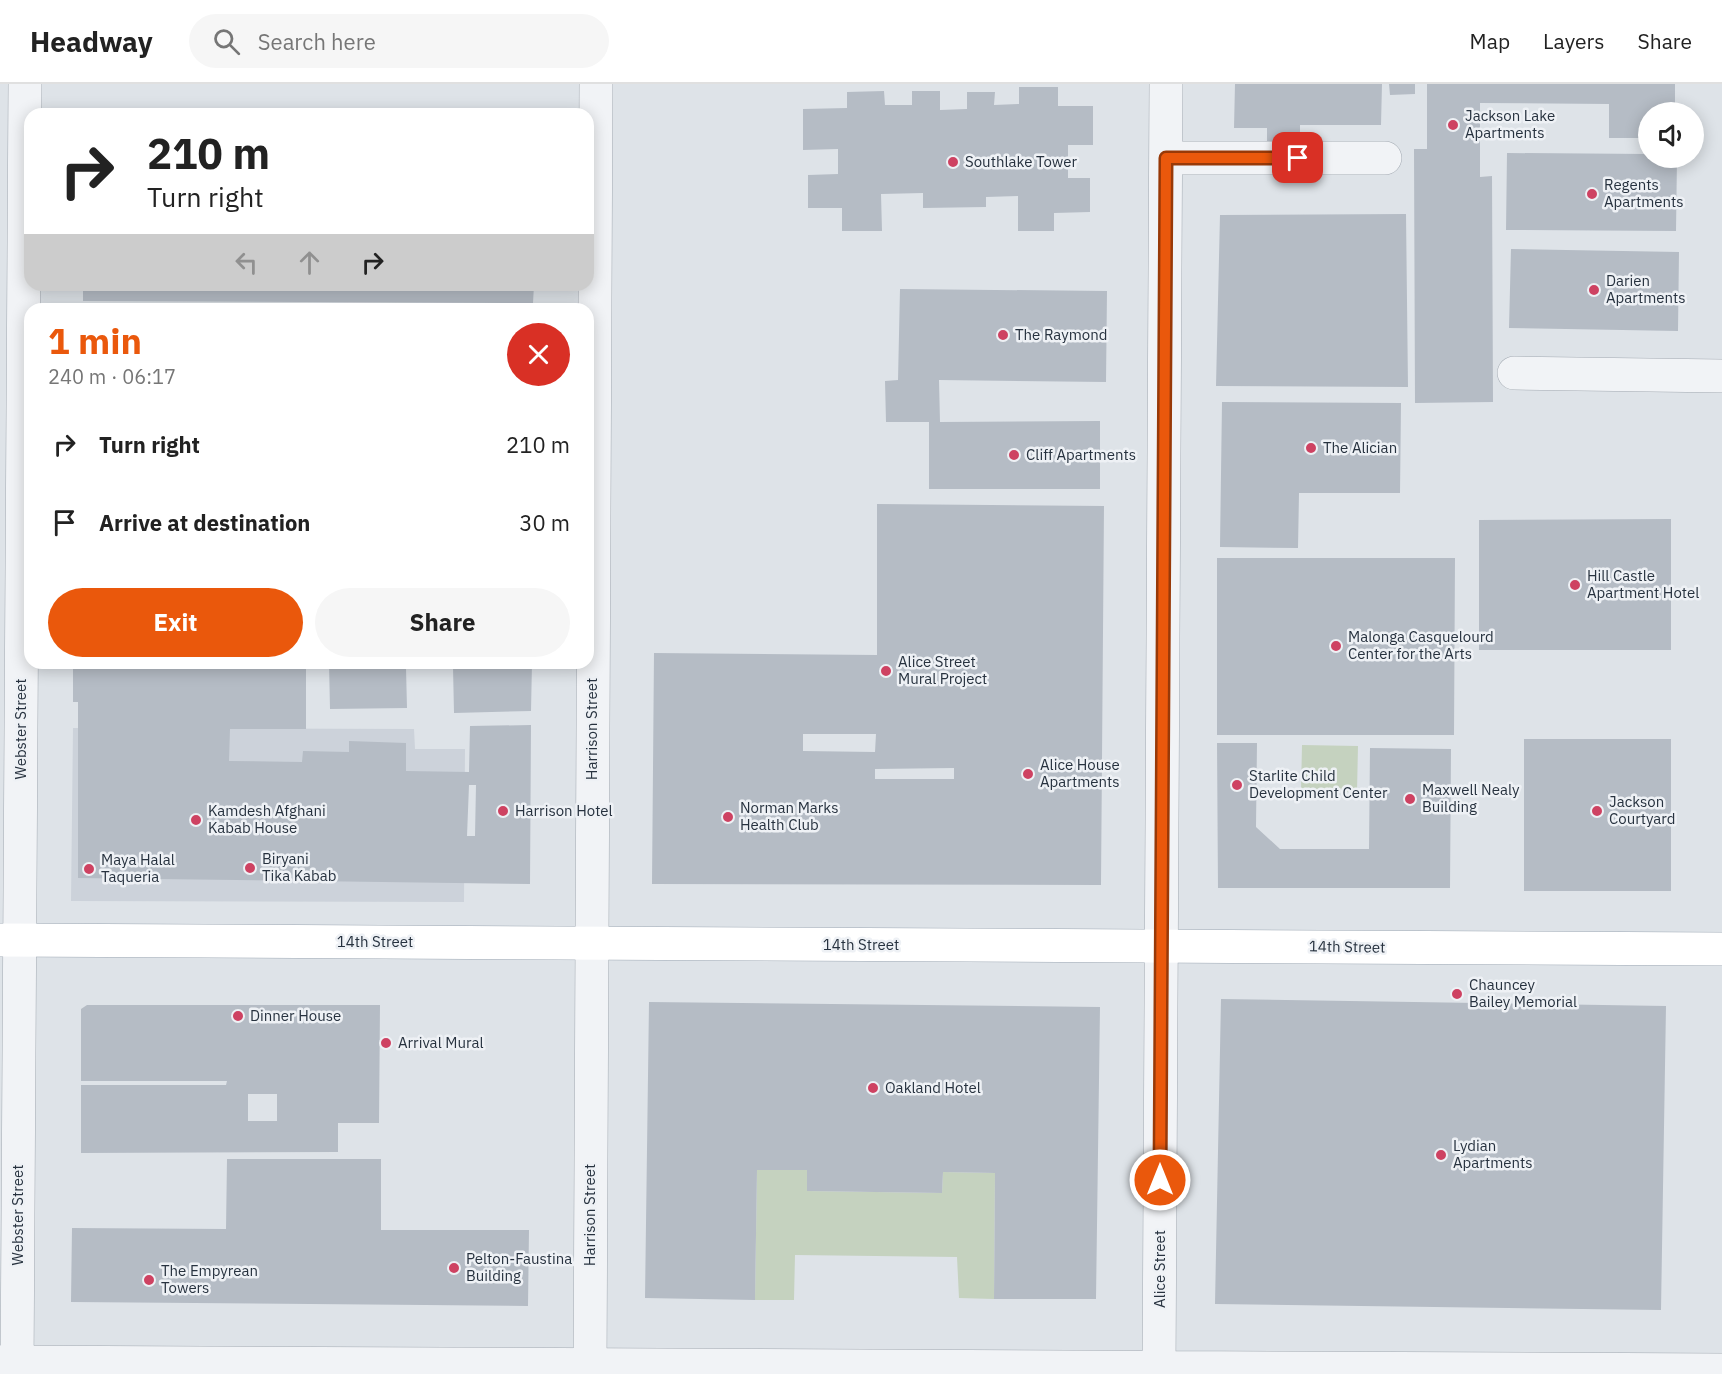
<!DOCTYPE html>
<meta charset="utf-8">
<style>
:root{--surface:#fff;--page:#f6f6f6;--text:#222;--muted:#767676;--line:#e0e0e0;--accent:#ea580c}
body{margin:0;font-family:"IBM Plex Sans",sans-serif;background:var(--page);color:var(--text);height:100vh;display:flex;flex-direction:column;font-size:22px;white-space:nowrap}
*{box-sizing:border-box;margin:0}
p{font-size:20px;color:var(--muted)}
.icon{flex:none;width:33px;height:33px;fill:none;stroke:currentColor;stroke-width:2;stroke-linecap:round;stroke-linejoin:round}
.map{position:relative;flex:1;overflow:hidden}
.sheet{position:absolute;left:24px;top:219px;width:570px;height:366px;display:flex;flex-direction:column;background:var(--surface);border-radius:18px;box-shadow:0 3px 15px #0003}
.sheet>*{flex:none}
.top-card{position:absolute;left:24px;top:24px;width:570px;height:183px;border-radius:18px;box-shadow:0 3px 15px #0003;background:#fff;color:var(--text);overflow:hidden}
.controls{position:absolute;left:1638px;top:18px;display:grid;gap:12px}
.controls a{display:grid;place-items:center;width:66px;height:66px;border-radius:50%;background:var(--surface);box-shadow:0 3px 15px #0003;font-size:30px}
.pin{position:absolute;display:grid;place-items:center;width:51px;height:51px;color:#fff;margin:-26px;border-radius:12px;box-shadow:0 3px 9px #0006}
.me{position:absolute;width:66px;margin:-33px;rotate:0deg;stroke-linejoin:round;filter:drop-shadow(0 0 4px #0008)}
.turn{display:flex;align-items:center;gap:21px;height:126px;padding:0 24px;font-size:27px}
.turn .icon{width:78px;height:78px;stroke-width:2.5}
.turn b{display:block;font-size:42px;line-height:51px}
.lanes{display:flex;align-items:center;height:57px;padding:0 24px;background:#0003;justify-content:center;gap:30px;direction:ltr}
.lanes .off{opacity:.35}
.round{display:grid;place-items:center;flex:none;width:63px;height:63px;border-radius:32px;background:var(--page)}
.summary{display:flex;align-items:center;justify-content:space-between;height:102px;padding:0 24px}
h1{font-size:36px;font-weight:800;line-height:45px;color:var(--accent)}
.button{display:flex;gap:12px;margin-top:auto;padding:12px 24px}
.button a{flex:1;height:69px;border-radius:36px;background:var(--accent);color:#fff;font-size:24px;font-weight:800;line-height:69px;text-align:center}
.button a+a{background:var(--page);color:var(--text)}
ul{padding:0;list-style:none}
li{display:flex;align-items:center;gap:18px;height:78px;padding:0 24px}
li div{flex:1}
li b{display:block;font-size:22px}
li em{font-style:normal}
header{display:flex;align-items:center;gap:36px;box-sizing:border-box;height:84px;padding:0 30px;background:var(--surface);border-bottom:2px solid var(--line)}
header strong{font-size:28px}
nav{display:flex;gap:33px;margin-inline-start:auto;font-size:21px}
.search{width:420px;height:54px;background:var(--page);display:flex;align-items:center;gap:15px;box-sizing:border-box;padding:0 21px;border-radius:33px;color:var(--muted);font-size:22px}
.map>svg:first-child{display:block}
.built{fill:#ccd2da}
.green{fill:#c5d2bf}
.building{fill:#b5bcc5;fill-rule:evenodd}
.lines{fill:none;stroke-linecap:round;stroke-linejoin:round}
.minor-casing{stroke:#a3aab2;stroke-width:34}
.major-casing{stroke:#9da8b4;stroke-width:34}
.minor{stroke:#f1f3f6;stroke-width:33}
.major{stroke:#fff;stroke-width:33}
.route-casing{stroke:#983908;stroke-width:15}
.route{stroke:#ea580c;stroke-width:10}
.poi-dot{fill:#ce4262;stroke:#eef1f5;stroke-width:2}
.labels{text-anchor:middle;stroke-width:5;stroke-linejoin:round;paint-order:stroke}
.poi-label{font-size:15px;fill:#27323f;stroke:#eef1f5;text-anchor:start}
.street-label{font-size:15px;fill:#27323f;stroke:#eef1f5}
</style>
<header>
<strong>Headway</strong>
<div class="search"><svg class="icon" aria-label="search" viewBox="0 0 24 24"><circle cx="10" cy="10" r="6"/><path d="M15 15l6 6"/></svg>Search here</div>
<nav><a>Map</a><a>Layers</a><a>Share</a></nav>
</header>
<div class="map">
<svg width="1722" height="1290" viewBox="0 0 1722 1290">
<rect width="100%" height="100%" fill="#dee3e8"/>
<path class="built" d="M73 644 414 645 415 665H465L464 818 71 817Z"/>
<path class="green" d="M1302 661 1358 662 1357 708 1301 707Z
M757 1086H807V1107L942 1109 943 1088 995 1089 994 1215 959 1214 957 1173 795 1171 794 1216H755Z"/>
<path class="building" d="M1235 0H1382L1381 41H1300V60L1267 59V44H1234Z
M1389 0H1415V10L1390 11Z
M1427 0H1675V28H1648V54H1609V20L1480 19V93L1492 92 1493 318 1415 319 1414 65H1427Z
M1019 3H1058V22H1093V61H1068V94H1090V128L1054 129V147H1018V112L986 113V123L923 124V109L881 110 882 147H842V124H808V91L838 90V65L803 66V25L847 24V8L884 7 885 21H912V7H940V26L967 25V8H995L994 21 1019 20Z
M1507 69 1648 70V74H1677L1676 147 1506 146Z
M1406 130 1408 303 1216 302 1220 131Z
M1511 165 1679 168 1678 247 1509 244Z
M83 201H534L533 219 83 217Z
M900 205 1107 207 1106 298 939 296 940 338 1100 337V405H929V338H886L885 297 898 296Z
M1222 318 1401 319 1400 409H1299L1298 464 1220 463Z
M877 420 1104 422 1101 801 652 800 654 569 877 571ZM803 650H876L875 668 803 667ZM954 684V695H875V685Z
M1671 435V566H1479V436Z
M1217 474H1455L1454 651H1217Z
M73 579H306V645H230L229 677 302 678 303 667 349 668V657L406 659V687L469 688 470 642 531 641 530 800 78 794V618H73ZM469 701H476L475 752H467Z
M329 579H532L531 627 454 629 453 583 406 584 407 624 330 625Z
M1524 655H1671V807H1524Z
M1217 659H1257L1256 743 1280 765H1369L1370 664 1451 665 1450 804H1218Z
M1221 915 1666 922 1661 1226 1215 1220Z
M649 918 1100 923 1096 1215H994L995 1089 943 1088 942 1109 807 1107V1086H757L755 1216 645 1214Z
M87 921H380L379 1039H338V1068L81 1069V1001H226L227 997H81V925ZM248 1010H277V1037H248Z
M227 1075H381V1146H529L528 1222 71 1218 72 1144 226 1145Z"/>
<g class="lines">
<g class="minor-casing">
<path id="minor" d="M1166 74H1385
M1514 289 1722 292
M0 1278 1722 1286
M17 1290 25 0
M590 1290 596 0
M1159 1290 1166 0"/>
</g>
<g class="major-casing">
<path id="major" d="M0 856 1722 865"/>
</g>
<use href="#minor" class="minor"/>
<use href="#major" class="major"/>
</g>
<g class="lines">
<g class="route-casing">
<path id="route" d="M1160 1096 1166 74H1298"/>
</g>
<use href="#route" class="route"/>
</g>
<g class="poi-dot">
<circle cx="1453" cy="41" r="6"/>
<circle cx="953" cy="78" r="6"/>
<circle cx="1592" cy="110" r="6"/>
<circle cx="1594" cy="206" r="6"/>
<circle cx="1003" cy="251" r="6"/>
<circle cx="1311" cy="364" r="6"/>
<circle cx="1014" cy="371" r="6"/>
<circle cx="1575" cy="501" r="6"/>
<circle cx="1336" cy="562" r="6"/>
<circle cx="886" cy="587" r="6"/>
<circle cx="1028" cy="690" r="6"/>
<circle cx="1237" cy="701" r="6"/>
<circle cx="1410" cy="715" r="6"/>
<circle cx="503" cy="727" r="6"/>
<circle cx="1597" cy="727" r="6"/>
<circle cx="728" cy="733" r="6"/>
<circle cx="196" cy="736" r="6"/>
<circle cx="250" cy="784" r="6"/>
<circle cx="89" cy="785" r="6"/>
<circle cx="1457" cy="910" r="6"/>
<circle cx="238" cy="932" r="6"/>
<circle cx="386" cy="959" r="6"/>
<circle cx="873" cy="1004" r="6"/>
<circle cx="1441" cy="1071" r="6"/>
<circle cx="454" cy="1184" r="6"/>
<circle cx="149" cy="1196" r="6"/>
</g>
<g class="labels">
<g class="poi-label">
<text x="1465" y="37">Jackson Lake<tspan x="1465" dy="17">Apartments</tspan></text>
<text x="965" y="83">Southlake Tower</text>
<text x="1604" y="106">Regents<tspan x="1604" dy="17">Apartments</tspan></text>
<text x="1606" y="202">Darien<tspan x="1606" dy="17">Apartments</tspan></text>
<text x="1015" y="256">The Raymond</text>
<text x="1323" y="369">The Alician</text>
<text x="1026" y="376">Cliff Apartments</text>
<text x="1587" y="497">Hill Castle<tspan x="1587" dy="17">Apartment Hotel</tspan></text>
<text x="1348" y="558">Malonga Casquelourd<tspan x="1348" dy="17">Center for the Arts</tspan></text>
<text x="898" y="583">Alice Street<tspan x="898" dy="17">Mural Project</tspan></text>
<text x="1040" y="686">Alice House<tspan x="1040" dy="17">Apartments</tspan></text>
<text x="1249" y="697">Starlite Child<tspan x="1249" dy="17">Development Center</tspan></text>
<text x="1422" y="711">Maxwell Nealy<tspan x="1422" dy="17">Building</tspan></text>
<text x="1609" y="723">Jackson<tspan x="1609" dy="17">Courtyard</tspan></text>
<text x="740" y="729">Norman Marks<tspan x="740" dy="17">Health Club</tspan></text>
<text x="208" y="732">Kamdesh Afghani<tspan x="208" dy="17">Kabab House</tspan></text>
<text x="515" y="732">Harrison Hotel</text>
<text x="262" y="780">Biryani<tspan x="262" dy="17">Tika Kabab</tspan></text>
<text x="101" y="781">Maya Halal<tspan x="101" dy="17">Taqueria</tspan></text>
<text x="1469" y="906">Chauncey<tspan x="1469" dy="17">Bailey Memorial</tspan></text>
<text x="250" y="937">Dinner House</text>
<text x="398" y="964">Arrival Mural</text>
<text x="885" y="1009">Oakland Hotel</text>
<text x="1453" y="1067">Lydian<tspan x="1453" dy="17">Apartments</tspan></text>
<text x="466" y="1180">Pelton-Faustina<tspan x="466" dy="17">Building</tspan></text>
<text x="161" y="1192">The Empyrean<tspan x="161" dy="17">Towers</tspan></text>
</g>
<g class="street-label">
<text transform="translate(21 645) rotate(-90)" y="5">Webster Street</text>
<text transform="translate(592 645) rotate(-90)" y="5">Harrison Street</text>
<text x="375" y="863">14th Street</text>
<text x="861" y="866">14th Street</text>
<text transform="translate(1347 863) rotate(1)" y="5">14th Street</text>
<text transform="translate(18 1131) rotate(-90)" y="5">Webster Street</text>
<text transform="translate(590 1131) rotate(-90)" y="5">Harrison Street</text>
<text transform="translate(1160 1185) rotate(-90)" y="5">Alice Street</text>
</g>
</g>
</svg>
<div class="controls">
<a><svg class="icon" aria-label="sound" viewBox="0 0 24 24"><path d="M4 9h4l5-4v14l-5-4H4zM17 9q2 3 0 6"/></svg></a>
</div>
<div class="pin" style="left:1298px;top:74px;background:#d93025"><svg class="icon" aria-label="arrive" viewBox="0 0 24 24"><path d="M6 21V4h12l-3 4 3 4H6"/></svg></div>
<svg class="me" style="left:1160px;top:1096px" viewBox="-20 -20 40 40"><circle r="17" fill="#ea580c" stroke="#fff" stroke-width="3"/><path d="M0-11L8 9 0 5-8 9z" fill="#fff"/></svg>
<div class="top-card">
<div class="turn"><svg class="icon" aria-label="right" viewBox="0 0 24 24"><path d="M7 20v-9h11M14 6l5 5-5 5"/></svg><div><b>210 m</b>Turn right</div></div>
<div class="lanes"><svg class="icon off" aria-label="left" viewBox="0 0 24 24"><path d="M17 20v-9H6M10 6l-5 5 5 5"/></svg><svg class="icon off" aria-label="ahead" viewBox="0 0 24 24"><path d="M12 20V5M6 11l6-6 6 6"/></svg><svg class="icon" aria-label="right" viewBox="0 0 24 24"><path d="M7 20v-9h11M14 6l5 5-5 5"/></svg></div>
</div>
<section class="sheet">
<div class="summary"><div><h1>1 min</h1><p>240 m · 06:17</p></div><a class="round" style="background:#d93025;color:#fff"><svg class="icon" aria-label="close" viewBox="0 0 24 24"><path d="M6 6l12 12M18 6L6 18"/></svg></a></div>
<ul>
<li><svg class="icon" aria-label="right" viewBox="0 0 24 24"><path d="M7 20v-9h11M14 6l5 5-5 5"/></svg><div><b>Turn right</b></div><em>210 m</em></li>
<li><svg class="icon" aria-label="arrive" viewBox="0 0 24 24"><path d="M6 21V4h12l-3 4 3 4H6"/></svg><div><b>Arrive at destination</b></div><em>30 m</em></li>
</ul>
<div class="button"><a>Exit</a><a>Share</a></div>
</section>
</div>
